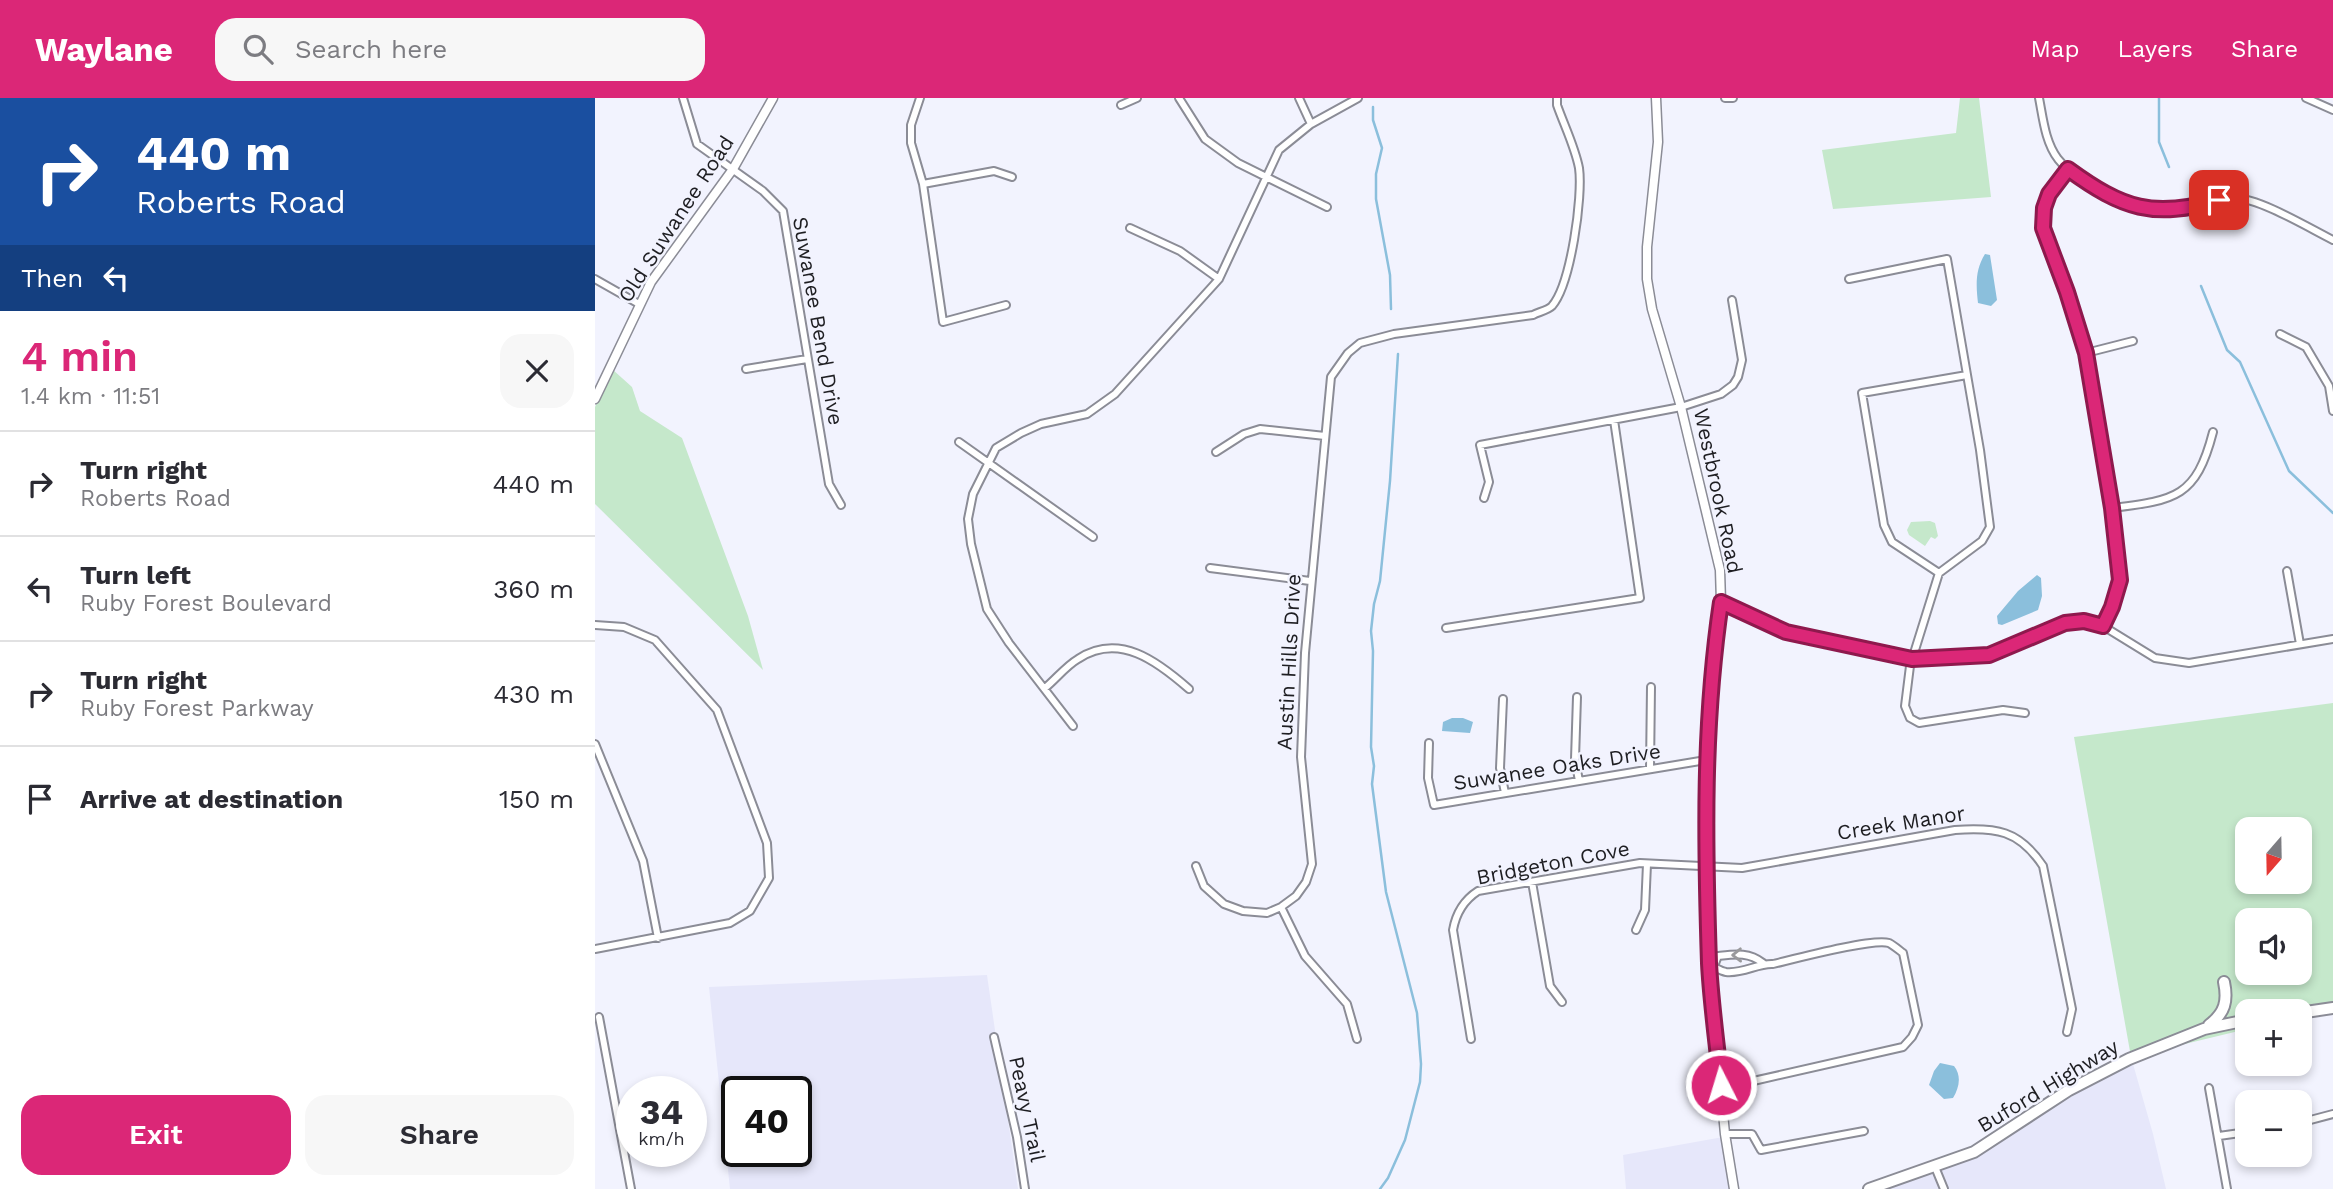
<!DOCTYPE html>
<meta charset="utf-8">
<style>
:root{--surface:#fff;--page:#f7f7f7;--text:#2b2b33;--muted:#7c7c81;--line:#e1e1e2;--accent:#db2777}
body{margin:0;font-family:"Work Sans",sans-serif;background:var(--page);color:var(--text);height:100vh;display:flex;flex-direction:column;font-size:26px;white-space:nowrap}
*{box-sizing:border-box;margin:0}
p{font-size:23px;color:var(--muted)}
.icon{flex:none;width:38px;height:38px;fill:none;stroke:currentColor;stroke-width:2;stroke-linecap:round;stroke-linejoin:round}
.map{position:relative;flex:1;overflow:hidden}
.sheet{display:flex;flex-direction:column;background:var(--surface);width:595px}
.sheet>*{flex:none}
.guide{background:#1a4fa0;color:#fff;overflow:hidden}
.needle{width:46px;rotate:200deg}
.tools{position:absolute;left:1640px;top:719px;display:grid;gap:14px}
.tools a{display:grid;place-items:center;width:77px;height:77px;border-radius:14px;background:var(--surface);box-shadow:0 4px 10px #0003;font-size:35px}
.speed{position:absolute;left:21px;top:978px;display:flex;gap:14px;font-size:35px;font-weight:700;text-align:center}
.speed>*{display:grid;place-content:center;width:91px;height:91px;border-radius:50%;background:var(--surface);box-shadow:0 4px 10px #0003;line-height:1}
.speed small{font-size:18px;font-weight:400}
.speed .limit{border:4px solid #111;border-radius:10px;background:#fff;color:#111}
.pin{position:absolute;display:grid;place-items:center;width:60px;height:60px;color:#fff;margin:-30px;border-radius:14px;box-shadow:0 4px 10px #0006}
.me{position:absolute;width:77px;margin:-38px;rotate:355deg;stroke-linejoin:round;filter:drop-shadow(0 0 5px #0008)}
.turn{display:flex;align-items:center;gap:24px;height:147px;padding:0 21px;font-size:32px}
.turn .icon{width:91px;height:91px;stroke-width:2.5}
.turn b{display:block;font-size:49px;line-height:60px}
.then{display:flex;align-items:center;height:66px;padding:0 21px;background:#0003;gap:14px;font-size:26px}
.round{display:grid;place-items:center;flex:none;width:74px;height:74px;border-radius:21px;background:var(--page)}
.headline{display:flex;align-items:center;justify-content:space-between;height:119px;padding:0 21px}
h1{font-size:42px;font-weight:600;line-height:52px;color:var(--accent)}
.primary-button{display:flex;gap:14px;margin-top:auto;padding:14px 21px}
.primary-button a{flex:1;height:80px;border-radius:21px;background:var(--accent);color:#fff;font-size:28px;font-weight:600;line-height:80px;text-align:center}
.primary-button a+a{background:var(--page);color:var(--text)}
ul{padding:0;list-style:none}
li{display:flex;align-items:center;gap:21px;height:105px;padding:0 21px;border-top:2px solid var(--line)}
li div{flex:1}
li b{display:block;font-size:26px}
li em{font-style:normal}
header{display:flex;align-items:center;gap:42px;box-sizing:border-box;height:98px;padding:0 35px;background:var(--accent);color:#fff}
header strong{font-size:33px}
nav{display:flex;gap:38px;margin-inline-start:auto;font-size:24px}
.search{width:490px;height:63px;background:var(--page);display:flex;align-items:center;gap:18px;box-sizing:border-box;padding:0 24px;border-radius:21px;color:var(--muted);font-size:26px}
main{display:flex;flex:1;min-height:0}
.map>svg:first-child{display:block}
.built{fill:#e6e7fa;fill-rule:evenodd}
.green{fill:#c5e8cb;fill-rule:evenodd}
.water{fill:#8bbfdc}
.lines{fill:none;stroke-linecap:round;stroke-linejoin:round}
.stream{stroke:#8bbfdc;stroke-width:2.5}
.minor-casing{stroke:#8b8c96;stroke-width:10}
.tertiary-casing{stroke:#8b8c96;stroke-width:11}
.primary-casing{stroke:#8b8c96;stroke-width:14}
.minor{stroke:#fff;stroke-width:6}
.tertiary{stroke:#fff;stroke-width:8}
.primary{stroke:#fff;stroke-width:10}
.oneway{stroke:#9a9a9c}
.route-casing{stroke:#8e194d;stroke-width:18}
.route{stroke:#db2777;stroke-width:12}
.labels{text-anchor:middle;stroke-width:5;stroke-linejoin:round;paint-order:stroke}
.street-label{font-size:21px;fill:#1e1e22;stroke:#f2f3fe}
</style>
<header>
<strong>Waylane</strong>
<div class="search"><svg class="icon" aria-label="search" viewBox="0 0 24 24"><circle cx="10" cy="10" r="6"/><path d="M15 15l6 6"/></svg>Search here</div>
<nav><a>Map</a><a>Layers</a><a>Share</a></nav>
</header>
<main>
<section class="sheet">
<div class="guide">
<div class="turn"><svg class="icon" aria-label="right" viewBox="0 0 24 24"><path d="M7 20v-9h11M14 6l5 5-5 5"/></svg><div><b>440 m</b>Roberts Road</div></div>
<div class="then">Then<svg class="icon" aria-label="left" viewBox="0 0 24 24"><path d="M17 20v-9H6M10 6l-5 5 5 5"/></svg></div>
</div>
<div class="headline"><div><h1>4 min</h1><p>1.4 km · 11:51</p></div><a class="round"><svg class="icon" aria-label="close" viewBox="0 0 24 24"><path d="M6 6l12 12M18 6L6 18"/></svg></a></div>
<ul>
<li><svg class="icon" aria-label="right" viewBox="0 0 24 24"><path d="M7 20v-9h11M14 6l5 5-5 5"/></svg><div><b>Turn right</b><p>Roberts Road</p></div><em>440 m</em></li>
<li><svg class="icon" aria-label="left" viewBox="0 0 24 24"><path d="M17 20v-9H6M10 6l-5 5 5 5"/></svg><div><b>Turn left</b><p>Ruby Forest Boulevard</p></div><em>360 m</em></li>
<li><svg class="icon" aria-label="right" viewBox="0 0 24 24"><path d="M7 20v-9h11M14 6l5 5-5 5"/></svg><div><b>Turn right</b><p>Ruby Forest Parkway</p></div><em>430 m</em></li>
<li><svg class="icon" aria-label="arrive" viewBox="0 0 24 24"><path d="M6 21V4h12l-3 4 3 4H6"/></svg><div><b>Arrive at destination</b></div><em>150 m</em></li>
</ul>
<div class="primary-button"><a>Exit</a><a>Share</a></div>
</section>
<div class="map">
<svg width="1738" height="1091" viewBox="0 0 1738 1091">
<rect width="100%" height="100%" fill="#f2f3fe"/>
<path class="built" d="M392 877 423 1091H135L114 889ZM142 994H201V1054H142Z
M1536 959 1558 1036 1571 1091H1285L1387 1055Z
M1128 1039 1136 1091H1031L1028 1057Z"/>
<path class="green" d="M1365 0H1384L1396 99 1238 111 1227 52 1361 35Z
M17 271 37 289 45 313 87 340 153 518 168 572 0 406V309Z
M1335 423 1340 425 1343 438 1340 441 1336 439 1330 448 1314 437 1312 432 1316 424Z
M1738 605V915L1705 921 1704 914H1652V931L1536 959 1479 639ZM1652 732H1704V784H1652ZM1652 822H1704V875H1652Z"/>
<path class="water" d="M1390 156 1395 157 1402 202 1396 208 1383 205C1381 187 1380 172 1390 156Z
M1442 477 1446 480 1447 498 1443 512 1407 527 1403 526 1402 518 1423 493Z
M857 620H868L878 624 875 635 847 633 848 624Z
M1345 965 1359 968C1367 978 1364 990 1358 1000L1349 1001 1334 987 1339 973Z"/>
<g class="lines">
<path class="stream" d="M1564 0V44L1574 69
M778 9V22L787 50 781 76V101L795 177 796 211
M1606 188 1632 252 1645 264 1694 373 1738 415
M785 1091 793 1080 810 1042 825 984 826 966 822 915 791 794 777 686 779 668 776 649 778 553 776 533 779 506 785 483 795 383 803 256"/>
<g class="minor-casing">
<path id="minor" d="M88 0 102 46 168 93 188 113 234 386 246 407
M325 0 316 27V45L328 86 348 224 411 207
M584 0 610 41 643 65 732 109
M704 0 716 26
M1130 0H1138
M1444 0C1448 20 1450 44 1463 61 1489 93 1542 115 1582 112 1602 110 1620 100 1640 100 1664 100 1714 130 1738 142
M1711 0 1738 12
M526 7 542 0
M1473 71 1454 96 1449 110 1448 130 1472 194 1491 255 1517 410 1525 482 1517 510 1508 528
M328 86 399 73 417 79
M535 130 585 153 624 181
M0 181 44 206
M1254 181 1352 161 1385 352 1395 429 1387 443 1344 475 1315 568 1310 608 1315 620 1324 625 1408 612 1430 615
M1685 236 1711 249 1734 288 1738 313
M1491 255 1538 243
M151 271 212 261
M364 344 498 439
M621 354 649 336 665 331 730 338
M889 400 894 384 885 347 1086 309 1126 296 1138 287 1143 279 1147 262 1137 202
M1517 410C1580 402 1601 400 1618 334
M615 470 715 483
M1692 473 1705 546
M1344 475 1297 444 1289 427 1267 295 1372 277
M1126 504 1191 534 1317 560 1394 557 1470 525 1489 523 1508 528 1560 560 1594 565 1738 541
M0 527 29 529 60 542 122 612 172 745 174 780 155 813 135 825 0 851
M851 530 1045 500 1019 322
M450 590C461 581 471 568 483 561 524 534 562 563 594 591
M982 599 980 661 984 683
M908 601 905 670 910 695
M478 628 414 545 392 511 376 446 373 421 378 396 401 350 426 335 446 326 492 316 520 296 624 181 684 52 716 26 763 0
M834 645 833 680 839 707 1111 662
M0 646 48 763 63 840
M1055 671 1056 589
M601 768 609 788 629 806 648 813 672 815 686 809 701 798 711 784 717 766 706 659 710 555 736 279 753 255 765 245 799 236 938 217C944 214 953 212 957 208 976 186 988 98 984 70 980 49 969 27 962 7V0
M937 784 955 888 967 904
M686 809 710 858 752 906 762 941
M1041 832 1050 812 1052 766
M1114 867C1120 869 1125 873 1131 874 1148 876 1163 865 1178 866 1199 861 1277 840 1294 845 1298 847 1304 852 1308 855L1323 927 1317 939 1308 949 1154 984
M1119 868 1123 858C1141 856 1154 854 1168 865
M4 919 36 1091
M399 939 422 1039 430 1091
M876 941 858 832C861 815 869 802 883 793L1045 765 1147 770 1360 732C1401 729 1424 732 1448 768L1477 911 1472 934
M1614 990 1632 1091
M1704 1025 1738 1016
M1130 1036H1157L1166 1052 1269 1033
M1624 1038 1652 1034
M1340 1069 1349 1091"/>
</g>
<g class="tertiary-casing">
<path id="tertiary" d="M1061 0 1063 44 1052 149V181L1057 211 1086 309 1125 472 1126 504 1118 562 1112 641V767L1114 867 1130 1036 1139 1091
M0 301 56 184 138 71 178 0"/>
</g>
<g class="primary-casing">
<path id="primary" d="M1704 915 1738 910
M1614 927C1630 915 1633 903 1629 884
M1274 1091 1379 1054 1474 992 1534 961 1609 931 1652 922"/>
</g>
<use href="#minor" class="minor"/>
<use href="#tertiary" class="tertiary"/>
<use href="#primary" class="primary"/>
</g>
<defs><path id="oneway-chevron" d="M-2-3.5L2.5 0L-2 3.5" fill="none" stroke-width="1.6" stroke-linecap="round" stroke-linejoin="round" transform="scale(1.75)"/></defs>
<use class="oneway" href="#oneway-chevron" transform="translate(1142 857) rotate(179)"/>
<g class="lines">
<g class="route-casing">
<path id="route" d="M1126 987C1122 946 1116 905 1114 865 1110 742 1108 626 1126 504L1191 534 1317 561 1394 557 1470 525 1489 523 1508 528 1517 509 1525 482 1517 410 1491 255 1472 194 1448 130 1449 110 1454 96 1473 71C1528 111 1558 121 1624 102"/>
</g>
<use href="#route" class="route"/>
</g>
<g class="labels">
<g class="street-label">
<text transform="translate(81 121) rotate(-57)" y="7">Old Suwanee Road</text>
<text transform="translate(223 223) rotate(80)" y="7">Suwanee Bend Drive</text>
<text transform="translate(1123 393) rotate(78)" y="7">Westbrook Road</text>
<text transform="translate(694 564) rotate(-87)" y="7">Austin Hills Drive</text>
<text transform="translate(962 669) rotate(-9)" y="7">Suwanee Oaks Drive</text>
<text transform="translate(1306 725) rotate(-9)" y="7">Creek Manor</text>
<text transform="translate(958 765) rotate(-11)" y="7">Bridgeton Cove</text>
<text transform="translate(1453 988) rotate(-31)" y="7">Buford Highway</text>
<text transform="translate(432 1011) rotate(78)" y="7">Peavy Trail</text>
</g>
</g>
</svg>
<div class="tools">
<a><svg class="needle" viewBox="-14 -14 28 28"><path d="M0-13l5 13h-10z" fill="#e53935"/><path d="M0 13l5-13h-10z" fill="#7c7c81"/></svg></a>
<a><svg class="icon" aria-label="sound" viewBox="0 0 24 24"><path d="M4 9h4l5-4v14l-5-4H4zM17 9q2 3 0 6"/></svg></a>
<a>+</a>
<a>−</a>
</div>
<div class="speed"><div>34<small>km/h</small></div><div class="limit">40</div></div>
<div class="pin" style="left:1624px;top:102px;background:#d93025"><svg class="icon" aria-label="arrive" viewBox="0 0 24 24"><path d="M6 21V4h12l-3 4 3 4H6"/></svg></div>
<svg class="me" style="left:1126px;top:987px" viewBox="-20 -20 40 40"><circle r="17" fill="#db2777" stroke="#fff" stroke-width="3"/><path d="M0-11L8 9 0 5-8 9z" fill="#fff"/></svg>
</div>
</main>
